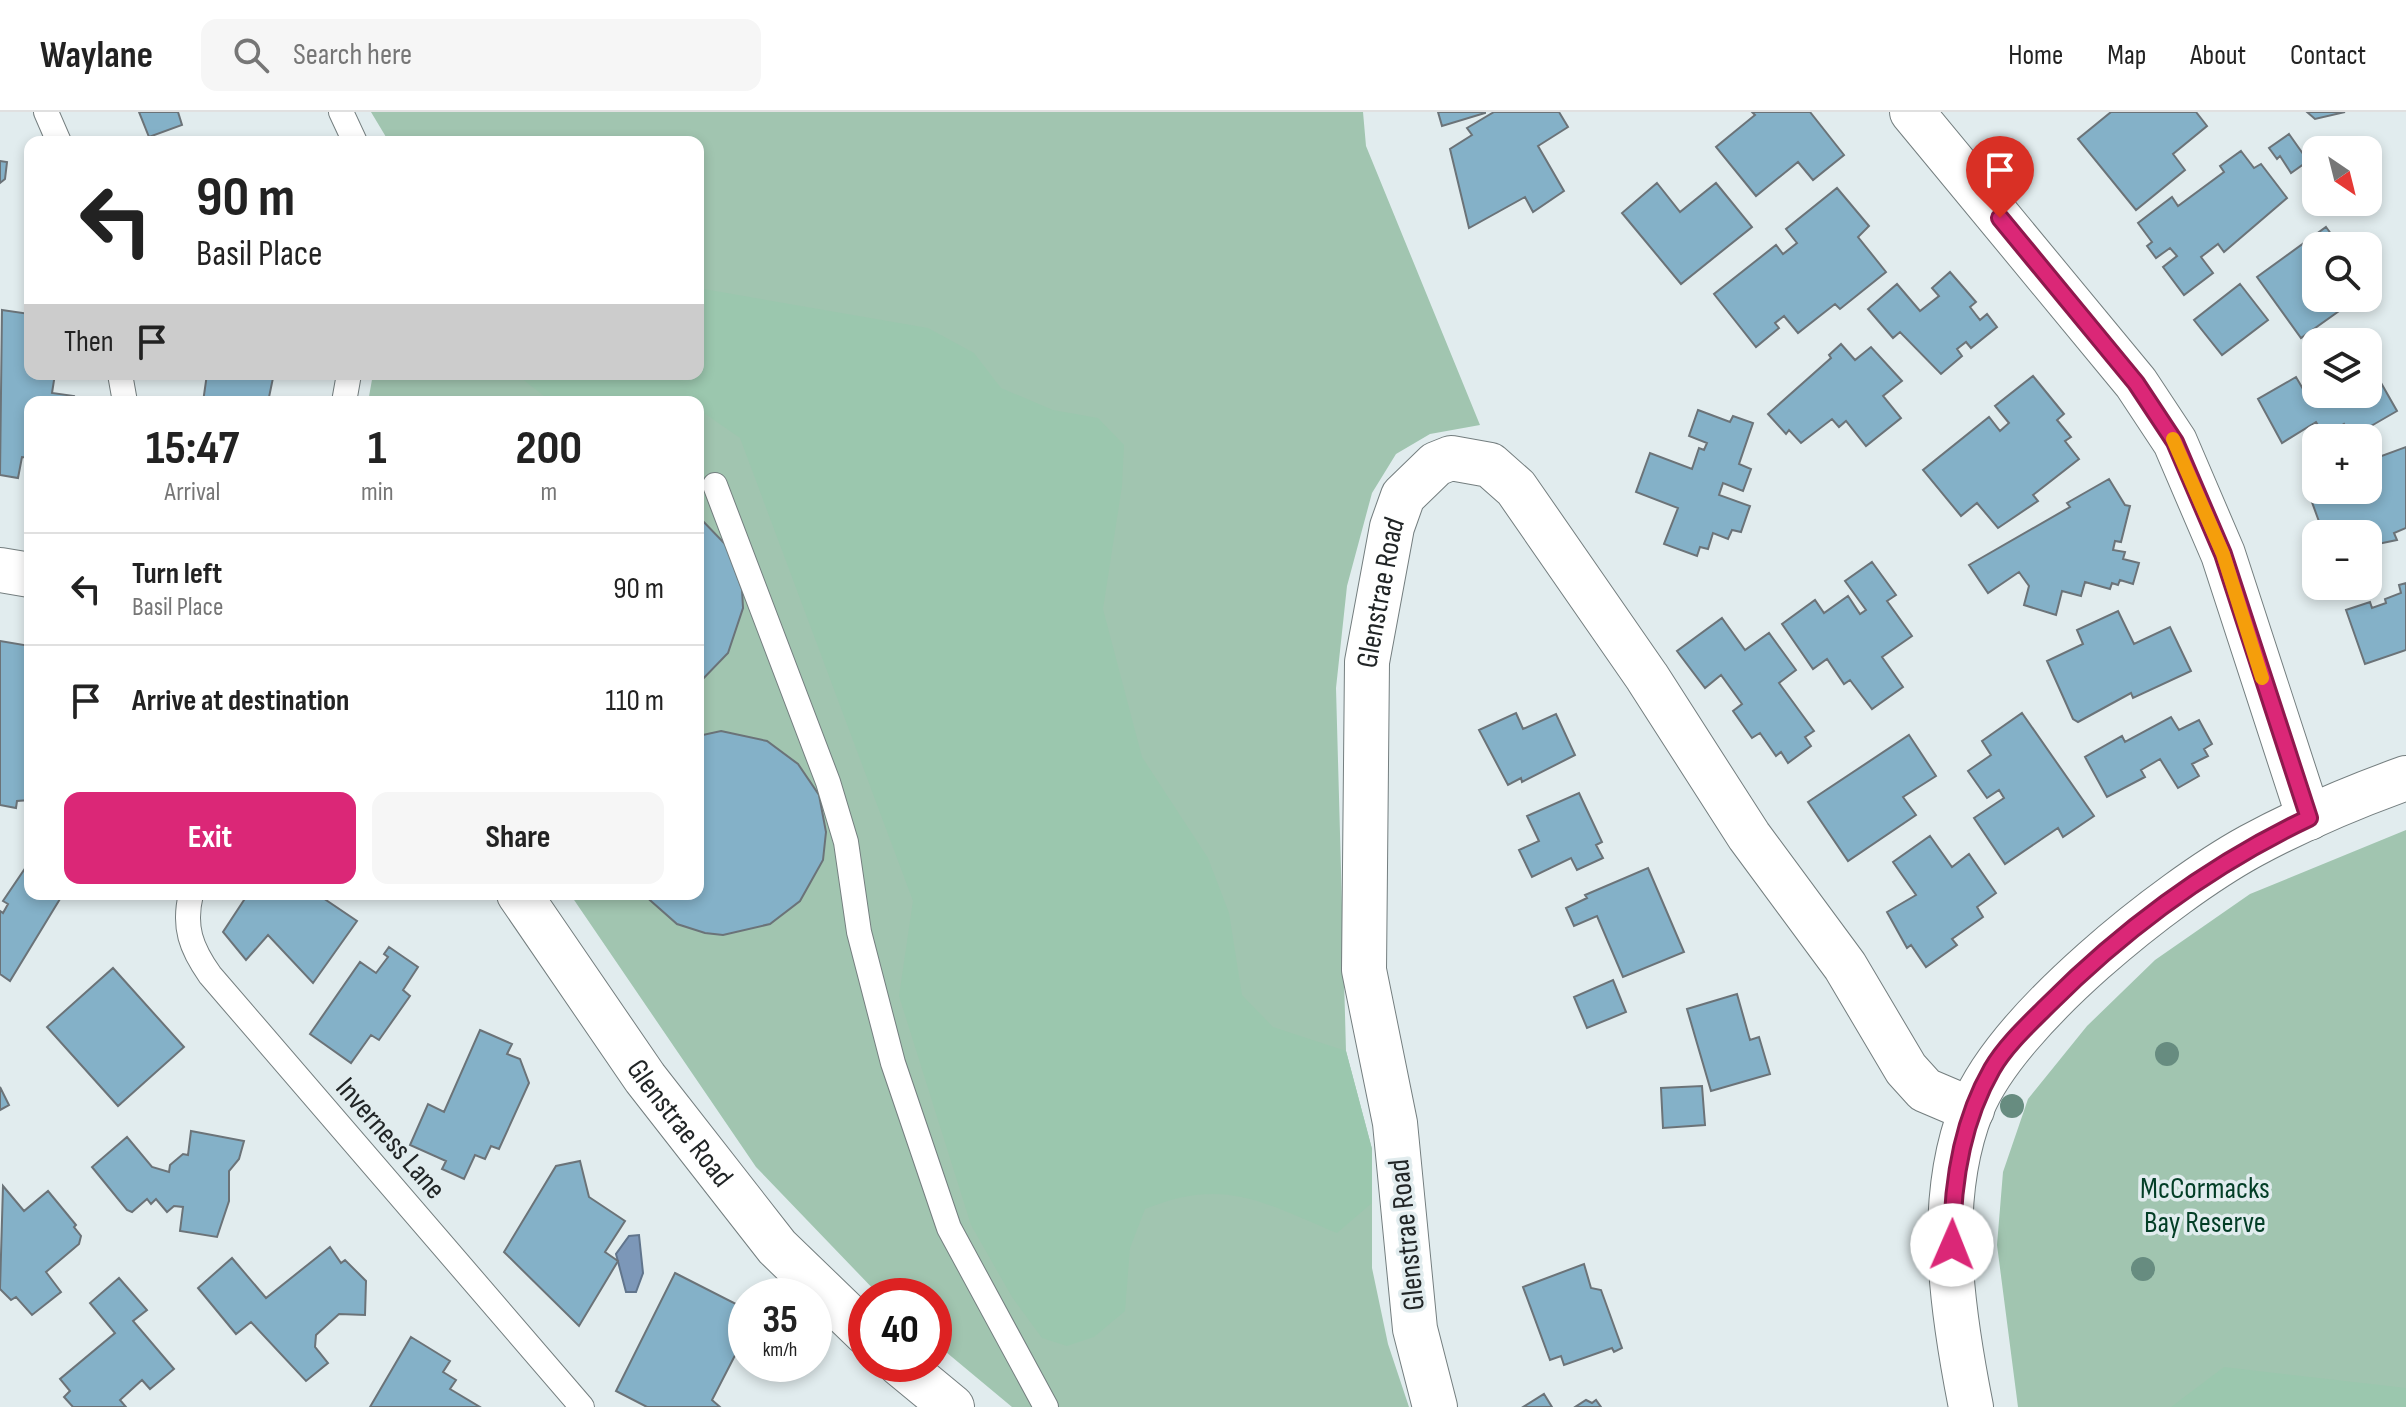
<!DOCTYPE html>
<meta charset="utf-8">
<style>
:root{--surface:#fff;--page:#f6f6f6;--text:#222;--muted:#767676;--line:#e0e0e0;--accent:#db2777}
body{margin:0;font-family:"Sofia Sans Condensed",sans-serif;background:var(--page);color:var(--text);height:100vh;display:flex;flex-direction:column;font-size:30px;white-space:nowrap}
*{box-sizing:border-box;margin:0}
p{font-size:26px;color:var(--muted)}
.icon{flex:none;width:44px;height:44px;fill:none;stroke:currentColor;stroke-width:2;stroke-linecap:round;stroke-linejoin:round}
.map{position:relative;flex:1;overflow:hidden}
.sheet{position:absolute;left:24px;top:284px;width:680px;height:504px;display:flex;flex-direction:column;background:var(--surface);border-radius:16px;box-shadow:0 4px 12px #0003}
.sheet>*{flex:none}
.hud{position:absolute;left:24px;top:24px;width:680px;height:244px;border-radius:16px;box-shadow:0 4px 12px #0003;background:#fff;color:var(--text);overflow:hidden}
.needle{width:52px;rotate:145deg}
.controls{position:absolute;left:2302px;top:24px;display:grid;gap:16px}
.controls a{display:grid;place-items:center;width:80px;height:80px;border-radius:16px;background:var(--surface);box-shadow:0 4px 12px #0003;font-size:40px}
.speed{position:absolute;left:728px;top:1166px;display:flex;gap:16px;font-size:40px;font-weight:700;text-align:center}
.speed>*{display:grid;place-content:center;width:104px;height:104px;border-radius:50%;background:var(--surface);box-shadow:0 4px 12px #0003;line-height:1}
.speed small{font-size:20px;font-weight:400}
.speed .limit{border:12px solid #d22;background:#fff;color:#111}
.pin{position:absolute;display:grid;place-items:center;width:68px;height:68px;color:#fff;margin:-82px -34px;border-radius:50% 50% 50% 0;rotate:-45deg;box-shadow:0 0 8px #0007}
.pin .icon{rotate:45deg}
.me{position:absolute;width:88px;margin:-44px;rotate:1deg;stroke-linejoin:round;filter:drop-shadow(0 0 6px #0008)}
.turn{display:flex;align-items:center;gap:28px;height:168px;padding:0 40px;font-size:36px}
.turn .icon{width:104px;height:104px;stroke-width:2.5}
.turn b{display:block;font-size:56px;line-height:68px}
.then{display:flex;align-items:center;height:76px;padding:0 40px;background:#0003;gap:16px;font-size:30px}
.eta{display:flex;justify-content:space-evenly;align-items:center;height:136px;text-align:center}
.eta b{font-size:48px;font-weight:700;line-height:56px}
.action{display:flex;gap:16px;margin-top:auto;padding:16px 40px}
.action a{flex:1;height:92px;border-radius:16px;background:var(--accent);color:#fff;font-size:32px;font-weight:700;line-height:92px;text-align:center}
.action a+a{background:var(--page);color:var(--text)}
ul{padding:0;list-style:none}
li{display:flex;align-items:center;gap:24px;height:112px;padding:0 40px;border-top:2px solid var(--line)}
li div{flex:1}
li b{display:block;font-size:30px}
li em{font-style:normal}
header{display:flex;align-items:center;gap:48px;box-sizing:border-box;height:112px;padding:0 40px;background:var(--surface);border-bottom:2px solid var(--line)}
header strong{font-size:38px}
nav{display:flex;gap:44px;margin-inline-start:auto;font-size:28px}
.search{width:560px;height:72px;background:var(--page);display:flex;align-items:center;gap:20px;box-sizing:border-box;padding:0 28px;border-radius:16px;color:var(--muted);font-size:30px}
.map>svg:first-child{display:block}
.green{fill:#a1c5b0}
.forest{fill:#9bc7ae}
.water{fill:#7c97b8;stroke:#61758c;stroke-width:2}
.building{fill:#84b1c8;stroke:#6b7378;stroke-width:2}
.lines{fill:none;stroke-linecap:round;stroke-linejoin:round}
.lane-casing{stroke:#747e7f;stroke-width:26}
.street-casing{stroke:#747e7f;stroke-width:46}
.secondary-casing{stroke:#747e7f;stroke-width:46}
.lane{stroke:#fff;stroke-width:24}
.street{stroke:#fff;stroke-width:44}
.secondary{stroke:#fff;stroke-width:44}
.tree{fill:#678c80}
.route-casing{stroke:#8e194d;stroke-width:20}
.route{stroke:#db2777;stroke-width:14}
.slow{stroke:#f59e0b;stroke-width:14}
.labels{text-anchor:middle;stroke-width:7;stroke-linejoin:round;paint-order:stroke}
.street-label{font-size:30px;fill:#212526;stroke:#e1ecee}
.park-label{font-size:30px;fill:#033e26;stroke:#e1ecee}
</style>
<header>
<strong>Waylane</strong>
<div class="search"><svg class="icon" aria-label="search" viewBox="0 0 24 24"><circle cx="10" cy="10" r="6"/><path d="M15 15l6 6"/></svg>Search here</div>
<nav><a>Home</a><a>Map</a><a>About</a><a>Contact</a></nav>
</header>
<div class="map">
<svg width="2406" height="1295" viewBox="0 0 2406 1295">
<rect width="100%" height="100%" fill="#e1ecee"/>
<path class="green" d="M371 0H1363L1366 34 1480 313 1430 322 1396 342 1372 381 1347 474 1336 576 1346 939 1372 1037V1156L1388 1232 1409 1295H1012L934 1230V1184H880L756 1055 570 782H698V290H368L373 262H698V30H389Z
M2406 718V1295H2018L1997 1133 2003 1060 2028 987 2087 914 2155 848 2250 782Z"/>
<path class="forest" d="M698 176 928 216 974 241 1001 276 1053 298 1098 306 1124 333 1122 374 1103 497 1142 645 1208 746 1229 801 1242 883 1273 915 1346 939 1372 1037V1091L1337 1121C1264 1091 1225 1064 1145 1097L1130 1136 1125 1199 1094 1225 1067 1234 1042 1226 1012 1185 971 1113 899 884 913 789 740 326 698 297V290L549 288 516 262H698Z
M2224 1255 2406 1276V1295H2171Z"/>
<path class="water" d="M639 1123 643 1161 636 1180H626L616 1142 629 1124Z"/>
<path class="building" d="M139 0H178L182 13 149 25Z
M1438 0H1485V1L1442 14Z
M1494 0H1559L1568 15 1538 34 1564 79 1533 100 1525 85 1469 116 1450 37 1472 23 1467 16Z
M1752 0H1810L1844 43 1813 68 1798 50 1756 84 1716 35 1755 3Z
M2111 0H2196L2207 14 2173 42 2185 58 2136 98 2078 27Z
M2307 0H2345L2315 7Z
M2289 22 2308 49 2291 61 2280 44 2277 47 2269 36Z
M2241 39 2254 56 2261 52 2287 86 2224 140 2218 132 2201 145 2213 161 2184 183 2163 155 2177 144 2170 136 2156 146 2147 134 2152 130 2138 111 2172 85 2178 94 2224 60 2220 54Z
M0 49 7 50 5 67 0 71Z
M1657 71 1680 100 1716 71 1752 115 1681 172 1622 101Z
M1837 76 1869 114 1858 125 1886 160 1840 197 1835 192 1798 221 1784 204 1775 211 1779 216 1756 235 1714 182 1776 133 1783 142 1797 131 1786 117Z
M2326 115 2340 134H2316V186L2356 187 2301 226 2257 165Z
M1950 160 1976 190 1970 195 1980 208 1987 202 1997 215 1971 236 1966 230 1957 237 1962 244 1941 262 1900 220 1893 226 1868 197 1897 172 1920 199 1939 184 1932 176Z
M2240 172 2268 208 2222 243 2194 208Z
M2 198 30 202V262H55L52 281 74 284 73 290H30V346L22 345 18 366 0 363Z
M1841 232 1855 248 1871 235 1902 269 1883 284 1901 306 1866 334 1846 309 1839 315 1832 307 1801 331 1789 318 1786 322 1768 302 1831 246 1829 243Z
M2368 248 2397 299 2352 325 2344 312 2325 324 2316 310 2282 331 2258 287 2296 265 2303 277 2315 269 2306 256 2316 250V282H2368Z
M207 262 273 266 268 290H203Z
M2033 264 2064 302 2057 308 2071 325 2065 329 2079 347 2033 383 2038 389 1998 416 1977 391 1961 404 1923 358 1989 305 2000 319 2009 311 1995 294Z
M1698 298 1730 310 1733 304 1753 311 1739 352 1751 357 1743 379 1723 371 1719 383 1750 394 1741 420 1732 418 1728 427 1713 421 1708 437 1700 435 1697 444 1664 432 1678 396 1636 380 1650 341 1692 357 1699 336 1704 338 1707 331 1689 324Z
M2406 335V416L2394 421 2397 428 2368 434V422H2332L2328 412 2321 415 2305 371 2316 368V378H2368V349Z
M2109 367 2125 393 2130 394 2121 430 2115 429 2113 438 2125 440 2123 447 2139 451 2133 472 2120 468 2118 473 2112 471 2110 477 2085 470 2081 484 2062 479 2056 503 2024 493 2029 474 2019 460 1988 481 1969 453 2070 395 2067 391Z
M698 404 726 433 742 477 743 496 728 541 698 572Z
M1872 450 1896 483 1887 489 1912 524 1882 545 1903 575 1872 597 1850 568 1844 572 1827 547 1813 557 1782 512 1815 488 1824 501 1848 484 1860 502 1866 498 1845 469Z
M2406 471V538L2365 552 2346 498 2370 490 2372 496 2386 491 2385 487 2401 481 2399 473Z
M2118 499 2134 532 2170 515 2191 559 2133 586 2131 581 2078 610 2073 607 2047 549 2083 532 2077 518Z
M1722 506 1745 538 1769 521 1796 558 1779 571 1814 619 1805 625 1811 634 1788 651 1781 640 1776 644 1760 621 1752 626 1733 599 1742 592 1721 563 1705 576 1677 539Z
M0 529 30 534V688L17 689 16 696 0 693Z
M1516 601 1523 617 1556 602 1575 643 1522 670 1521 666 1508 673 1479 618Z
M2022 601 2094 704 2063 725 2058 716 2005 752 1974 706 2004 686 1999 678 1987 686 1968 659 1991 643 1982 629Z
M2171 605 2179 618 2199 608 2212 632 2204 637 2208 644 2192 652 2199 664 2178 676 2160 647 2141 658 2145 665 2107 685 2085 645 2122 624 2125 630Z
M721 619 767 629 798 652 819 683 826 720 823 748 800 789 770 812 723 823 705 821 677 812 643 782H698V624Z
M1909 623 1936 664 1903 685 1916 703 1848 749 1808 690Z
M1579 681 1602 730 1596 733 1603 746 1577 758 1571 746 1532 765 1519 738 1539 729 1527 704Z
M1930 724 1952 755 1969 742 1996 781 1977 795 1983 805 1952 827 1957 833 1926 855 1911 833 1907 836 1887 800 1916 783 1893 750Z
M30 749V782H63L10 869 0 862V799L3 801 8 792 3 789Z
M1648 756 1684 840 1623 865 1597 804 1574 814 1566 796 1587 786 1585 783Z
M248 782H317L357 809 313 871 268 823 246 848 223 820Z
M389 835 418 855 403 878 410 884 379 928 371 923 351 951 310 922 360 850 376 861 388 845 384 842Z
M113 856 184 935 118 994 47 915Z
M1613 868 1626 900 1587 916 1574 885Z
M1737 882 1750 928 1759 925 1770 962 1711 979 1687 897Z
M480 918 512 932 507 942 520 947 529 971 499 1037 491 1034 485 1047 475 1043 464 1067 442 1057 446 1049 410 1033 428 992 444 1000Z
M1702 974 1705 1013 1663 1016 1661 976Z
M0 975 9 993 0 998Z
M191 1019 244 1029 239 1047 229 1059V1089L217 1125 180 1119 183 1095 174 1094 167 1100 156 1087 151 1092 147 1087 132 1100 127 1098 92 1055 127 1025 152 1055 169 1060 170 1053 183 1042 188 1043Z
M580 1049 589 1085 625 1109 605 1140 618 1149 579 1214 504 1140 556 1054Z
M3 1074 24 1099 48 1079 76 1113 74 1115 81 1124 79 1132 46 1160 61 1180 32 1203 16 1185 11 1188 0 1177Z
M330 1135 341 1151 345 1148 366 1169 365 1203 339 1202 316 1223 315 1235 328 1251 306 1269 251 1210 236 1222 198 1176 232 1146 266 1186Z
M1584 1152 1591 1176 1601 1178 1622 1236 1614 1240 1612 1236 1564 1253 1561 1244 1550 1248 1523 1175Z
M675 1161 746 1197V1222L712 1288 720 1295H647L616 1279Z
M119 1166 147 1198 133 1209 174 1257 150 1277 142 1268 120 1288 126 1295H73L64 1285 70 1279 60 1267 115 1221 90 1191Z
M411 1225 450 1249 443 1260 456 1268 450 1277 480 1295H370Z
M1544 1282 1552 1295H1523Z
M1586 1288 1592 1291 1596 1288 1601 1295H1575Z"/>
<g class="lines">
<g class="lane-casing">
<path id="lane" d="M46 0 59 30
M341 0 355 30
M120 262 125 290
M344 290 349 262
M715 373 828 670 846 730 859 820 893 951 949 1116 1046 1295
M191 782C183 815 191 836 210 863L582 1295"/>
</g>
<g class="street-casing">
<g id="street">
<path d="M1912 0 2136 271 2175 330 2223 442 2309 706"/>
<path d="M0 458 30 463"/>
<path id="s1" d="M519 782 645 966 777 1135 866 1221"/>
<path d="M900 1252 952 1295"/>
<path id="s2" d="M1435 1295 1415 1217 1395 1011 1364 858 1367 550 1392 415 1403 384 1436 352 1451 346 1490 353 1516 376 1647 565 1749 724 1845 854 1906 957 1925 978 1972 998"/>
</g>
</g>
<g class="secondary-casing">
<path id="secondary" d="M1971 1295C1952 1199 1935 1090 1972 996 2008 907 2167 780 2251 734 2301 707 2353 685 2406 666"/>
</g>
<use href="#lane" class="lane"/>
<use href="#street" class="street"/>
<use href="#secondary" class="secondary"/>
</g>
<g class="tree">
<circle cx="2167" cy="942" r="12"/>
<circle cx="2012" cy="994" r="12"/>
<circle cx="2143" cy="1157" r="12"/>
</g>
<g class="lines">
<g class="route-casing">
<path id="route" d="M1952 1133C1952 1072 1961 1011 1992 957 2006 933 2029 912 2048 893 2124 817 2212 752 2309 706L2223 442 2175 330 2136 271 2000 106"/>
</g>
<use href="#route" class="route"/>
<path class="slow" d="M2173 327 2223 442 2262 566"/>
</g>
<g class="labels">
<g class="street-label">
<text dy="10" stroke="none"><textPath href="#s2" startOffset="822">Glenstrae Road</textPath></text>
<text dy="10" stroke="none"><textPath href="#s1" startOffset="280">Glenstrae Road</textPath></text>
<text transform="translate(391 1026) rotate(49)" y="10">Inverness Lane</text>
<text transform="translate(1406 1123) rotate(-96)" y="10">Glenstrae Road</text>
</g>
<g class="park-label">
<text x="2205" y="1086">McCormacks<tspan x="2205" dy="34">Bay Reserve</tspan></text>
</g>
</g>
</svg>
<div class="controls">
<a><svg class="needle" viewBox="-14 -14 28 28"><path d="M0-13l5 13h-10z" fill="#e53935"/><path d="M0 13l5-13h-10z" fill="#767676"/></svg></a>
<a><svg class="icon" aria-label="search" viewBox="0 0 24 24"><circle cx="10" cy="10" r="6"/><path d="M15 15l6 6"/></svg></a>
<a><svg class="icon" aria-label="layers" viewBox="0 0 24 24"><path d="M12 4l9 5-9 5-9-5zM3 14l9 5 9-5"/></svg></a>
<a>+</a>
<a>−</a>
</div>
<div class="speed"><div>35<small>km/h</small></div><div class="limit">40</div></div>
<div class="pin" style="left:2000px;top:106px;background:#d93025"><svg class="icon" aria-label="arrive" viewBox="0 0 24 24"><path d="M6 21V4h12l-3 4 3 4H6"/></svg></div>
<svg class="me" style="left:1952px;top:1133px" viewBox="-20 -20 40 40"><circle r="19" fill="#fff"/><path d="M0-13L10 11 0 6-10 11z" fill="#db2777"/></svg>
<div class="hud">
<div class="turn"><svg class="icon" aria-label="left" viewBox="0 0 24 24"><path d="M17 20v-9H6M10 6l-5 5 5 5"/></svg><div><b>90 m</b>Basil Place</div></div>
<div class="then">Then<svg class="icon" aria-label="arrive" viewBox="0 0 24 24"><path d="M6 21V4h12l-3 4 3 4H6"/></svg></div>
</div>
<section class="sheet">
<div class="eta">
<div><b>15:47</b><p>Arrival</p></div>
<div><b>1</b><p>min</p></div>
<div><b>200</b><p>m</p></div>
</div>
<ul>
<li><svg class="icon" aria-label="left" viewBox="0 0 24 24"><path d="M17 20v-9H6M10 6l-5 5 5 5"/></svg><div><b>Turn left</b><p>Basil Place</p></div><em>90 m</em></li>
<li><svg class="icon" aria-label="arrive" viewBox="0 0 24 24"><path d="M6 21V4h12l-3 4 3 4H6"/></svg><div><b>Arrive at destination</b></div><em>110 m</em></li>
</ul>
<div class="action"><a>Exit</a><a>Share</a></div>
</section>
</div>
